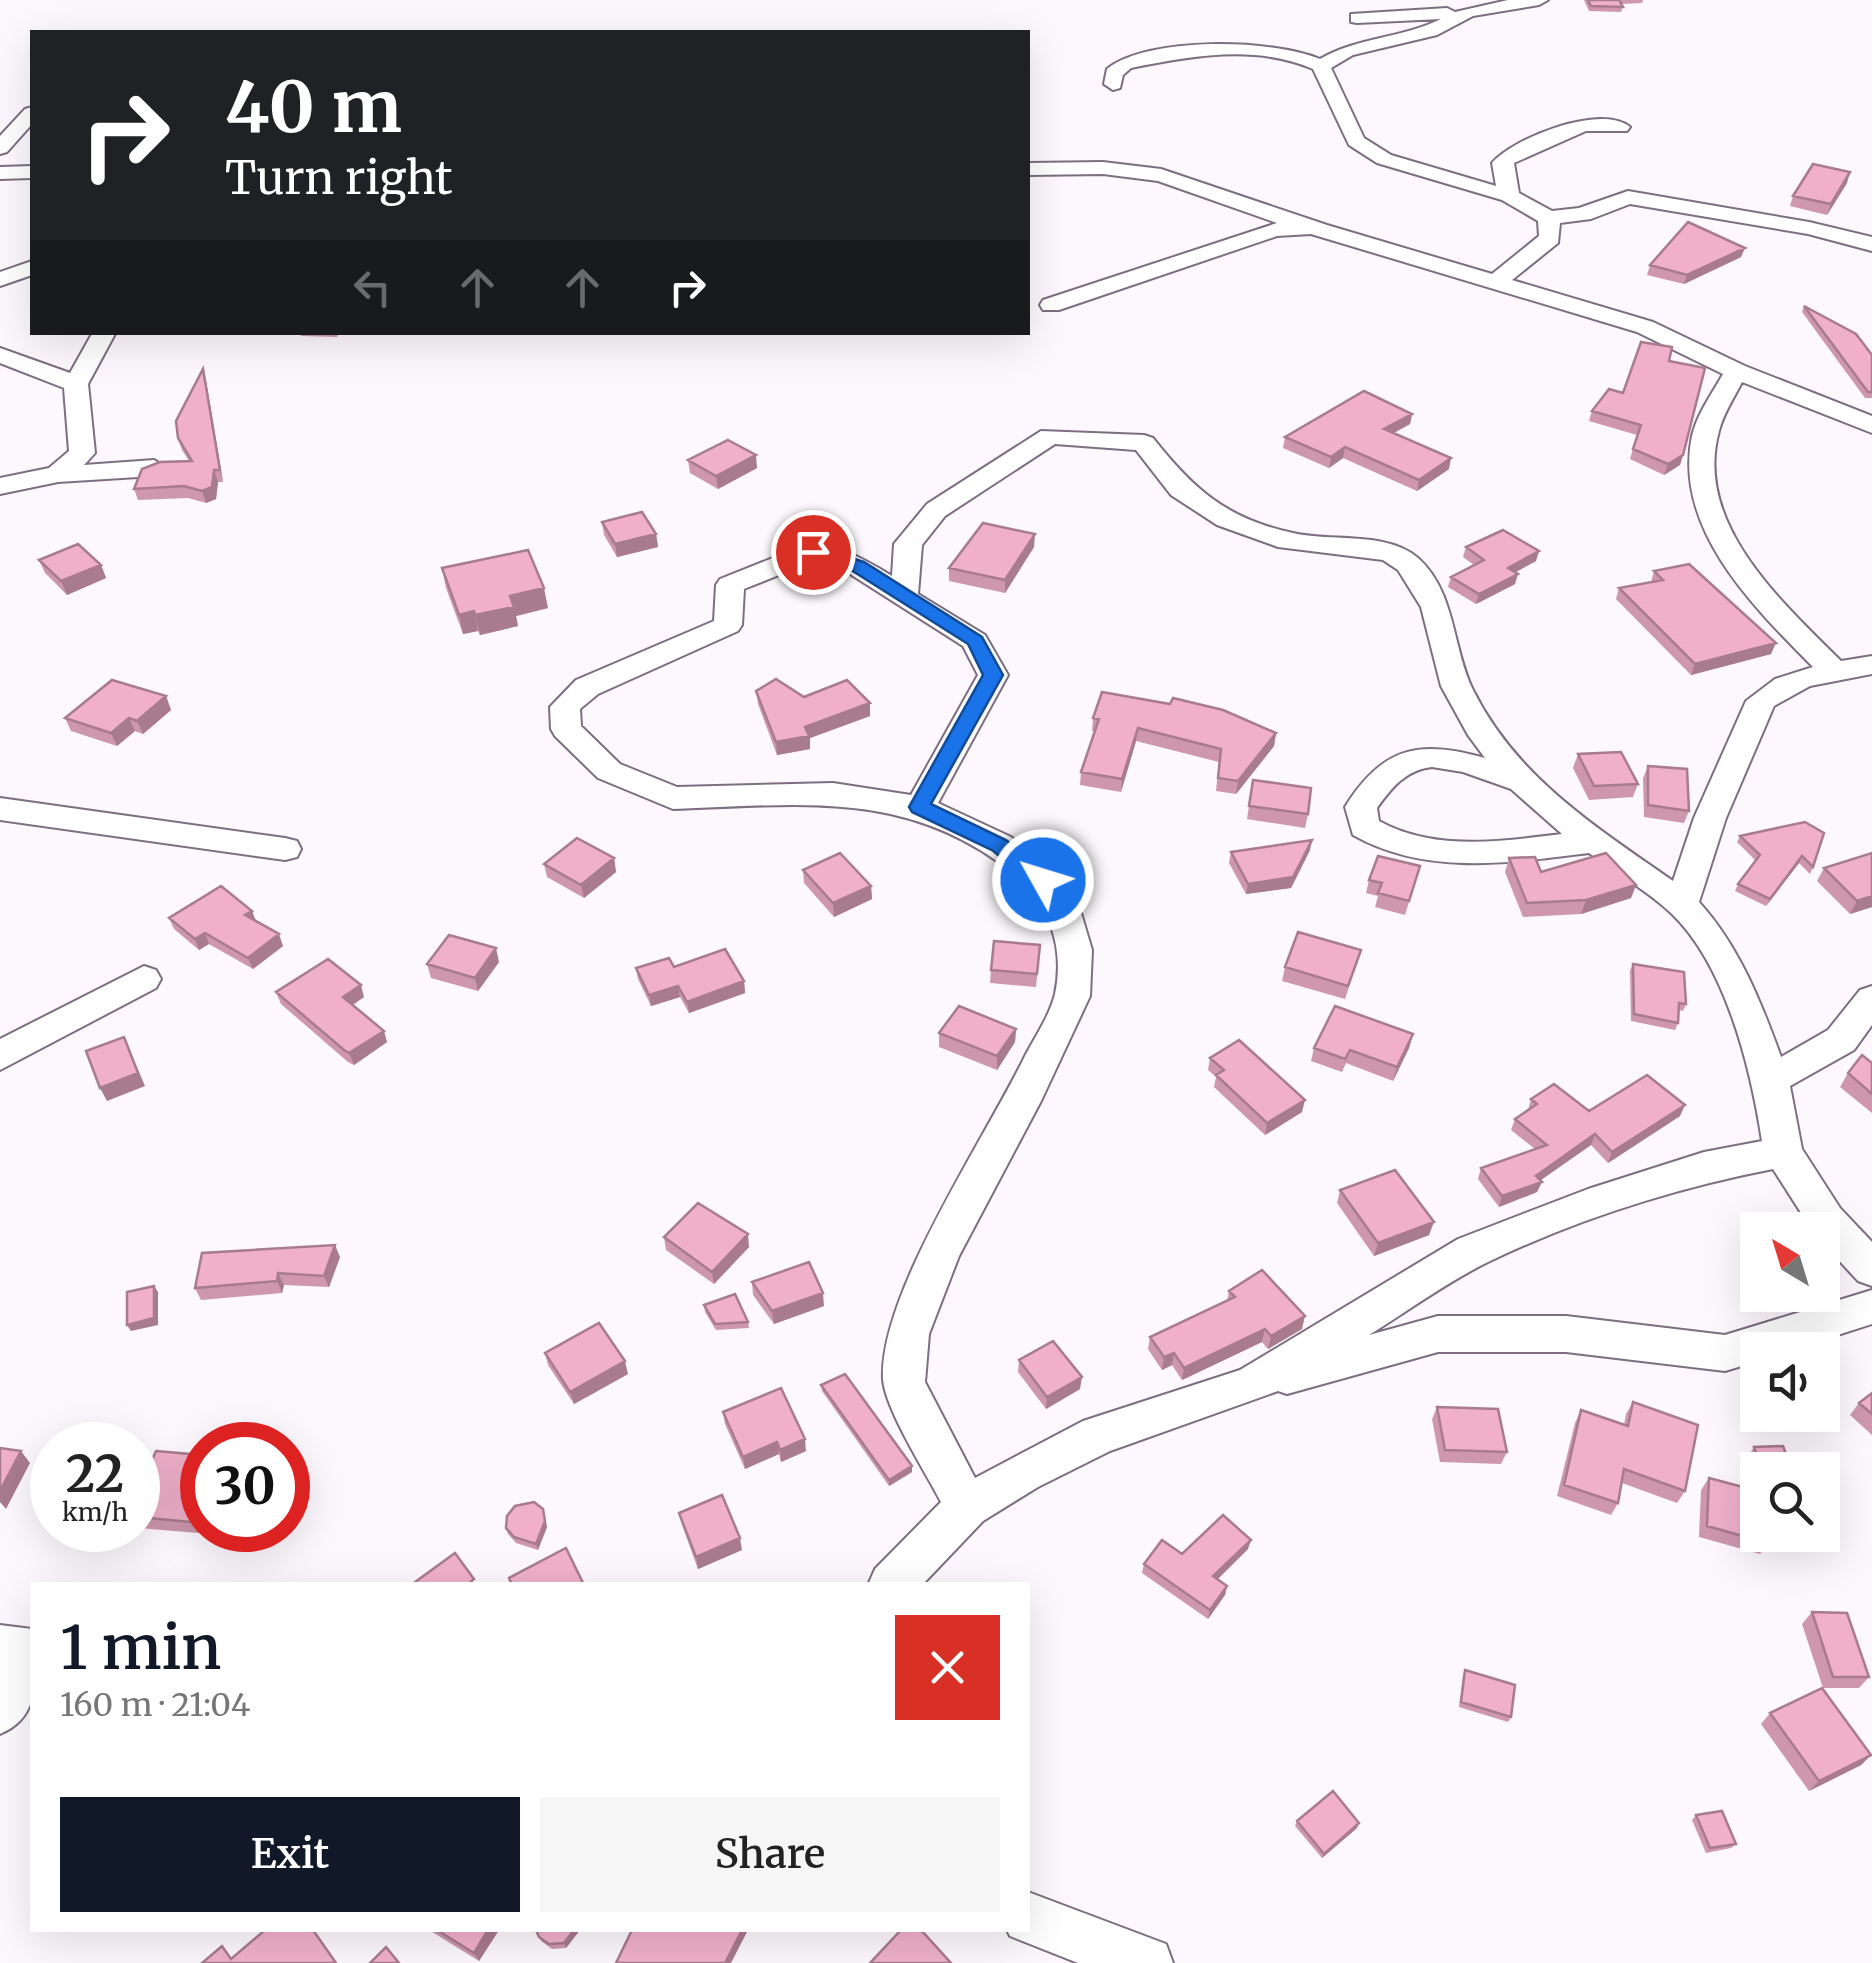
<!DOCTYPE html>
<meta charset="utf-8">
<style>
:root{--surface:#fff;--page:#f6f6f6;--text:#222;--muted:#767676;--accent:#111827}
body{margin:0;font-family:Merriweather,serif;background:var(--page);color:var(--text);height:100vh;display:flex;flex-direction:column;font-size:38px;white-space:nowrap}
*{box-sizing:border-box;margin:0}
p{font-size:32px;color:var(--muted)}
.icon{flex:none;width:55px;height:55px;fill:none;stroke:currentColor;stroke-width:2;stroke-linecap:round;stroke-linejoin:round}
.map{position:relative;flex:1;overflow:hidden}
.panel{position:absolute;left:30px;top:1582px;width:1000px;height:350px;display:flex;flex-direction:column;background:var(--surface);border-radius:0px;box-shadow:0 10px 40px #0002}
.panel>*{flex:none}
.banner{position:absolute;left:30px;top:30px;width:1000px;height:305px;border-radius:0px;box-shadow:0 10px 40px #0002;background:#202124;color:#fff;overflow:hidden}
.needle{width:65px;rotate:322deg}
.fabs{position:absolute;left:1740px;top:1212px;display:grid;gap:20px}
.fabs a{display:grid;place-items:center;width:100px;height:100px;border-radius:0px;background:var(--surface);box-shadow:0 10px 40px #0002;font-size:50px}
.speed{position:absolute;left:30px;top:1422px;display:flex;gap:20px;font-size:50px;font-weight:700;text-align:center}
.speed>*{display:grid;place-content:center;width:130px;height:130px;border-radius:50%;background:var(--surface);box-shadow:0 10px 40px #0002;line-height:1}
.speed small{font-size:25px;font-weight:400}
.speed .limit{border:15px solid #d22;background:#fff;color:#111}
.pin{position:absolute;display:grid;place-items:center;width:85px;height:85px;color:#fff;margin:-42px;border:5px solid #fff;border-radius:50%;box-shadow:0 2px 10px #0007}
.me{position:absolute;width:110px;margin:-55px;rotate:309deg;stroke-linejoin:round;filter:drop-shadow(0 0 8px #0008)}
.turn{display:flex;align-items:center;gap:35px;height:210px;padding:0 30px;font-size:45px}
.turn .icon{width:130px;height:130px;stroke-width:2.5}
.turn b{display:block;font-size:70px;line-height:85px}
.lanes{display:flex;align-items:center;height:95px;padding:0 30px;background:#0003;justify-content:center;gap:50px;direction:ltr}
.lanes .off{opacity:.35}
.round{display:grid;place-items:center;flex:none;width:105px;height:105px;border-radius:0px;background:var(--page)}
.head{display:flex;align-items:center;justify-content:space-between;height:170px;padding:0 30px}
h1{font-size:60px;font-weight:600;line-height:75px;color:var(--accent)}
.action{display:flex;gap:20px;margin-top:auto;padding:20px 30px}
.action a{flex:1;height:115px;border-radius:0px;background:var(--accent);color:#fff;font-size:40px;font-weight:600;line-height:115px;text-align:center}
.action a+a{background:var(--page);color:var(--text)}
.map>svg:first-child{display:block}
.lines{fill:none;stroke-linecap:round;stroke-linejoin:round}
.minor-casing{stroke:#7d6e82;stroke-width:4}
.minor{fill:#fff;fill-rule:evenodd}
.wall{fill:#ce97ae}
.shaded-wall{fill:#a87b8d}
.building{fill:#f0b0ca;stroke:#a87b8d;stroke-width:2.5}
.route{fill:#1a73e8;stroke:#114b97;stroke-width:2.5}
</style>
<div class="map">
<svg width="1872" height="1963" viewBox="0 0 1872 1963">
<rect width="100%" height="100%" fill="#fcf8fd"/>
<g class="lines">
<g class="minor-casing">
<path id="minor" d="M1508 0H1548L1539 5 1473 16 1437 35 1353 55 1331 68 1364 138 1391 155 1496 186 1492 163C1513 138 1602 103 1630 127L1627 131H1586L1514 163 1519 193 1552 211 1579 208 1628 191 1809 222 1872 237V251L1808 234 1630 204 1591 219 1560 223 1558 243 1512 280 1653 322 1745 366 1872 416V433L1742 382C1734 398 1723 414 1719 431 1693 524 1783 603 1841 661L1872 656V674L1810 686 1774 706 1726 818 1699 902C1739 946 1761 1002 1781 1057L1828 1030 1860 990 1872 986V1025L1854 1050 1790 1086 1802 1149 1840 1208 1872 1242V1286L1858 1281 1822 1242V1230H1812L1773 1169C1676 1188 1577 1219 1488 1262 1447 1282 1408 1311 1369 1335L1438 1316H1566L1725 1335 1872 1290V1324L1791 1350H1758V1361L1725 1371 1566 1352H1438L1287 1394 1278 1391 1110 1451 1038 1487 983 1521 922 1585H868L875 1569 941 1502C926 1473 885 1409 883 1379 879 1294 986 1137 1025 1056 1035 1037 1050 1015 1055 994 1065 947 1049 903 1013 873 907 788 799 805 673 809L598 778 555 736 551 729 550 707 576 680 714 621 716 585 720 579 803 546C831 539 869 562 892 576L894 544 927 504 1041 431 1144 435 1153 438C1193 489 1227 519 1293 533 1331 542 1387 531 1418 558 1456 592 1452 648 1473 690 1516 777 1596 827 1673 881L1694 818 1746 701 1775 679 1813 667C1754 607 1673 529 1692 436 1697 414 1712 394 1723 374L1637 332 1311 234 1277 236 1059 310H1043L1040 305 1043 300 1277 223 1158 181 1103 174 1028 175V163L1103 162 1161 169 1327 225 1492 274 1539 236 1538 221 1502 200 1377 163 1349 145 1313 69C1255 44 1192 56 1131 68L1123 75 1120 88 1113 90 1104 84 1107 69C1148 36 1273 39 1320 59 1358 37 1403 38 1441 19L1357 23 1351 22V14L1447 8 1455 12ZM1055 444 1136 450 1171 495 1217 525 1278 547 1383 560 1398 570 1421 607 1441 686 1468 735 1485 758C1419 740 1383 746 1345 807L1353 835C1426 876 1508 863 1589 853 1615 873 1647 890 1671 913 1726 965 1751 1069 1762 1141L1704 1152 1588 1189 1458 1239 1240 1370 1083 1421 975 1478 925 1382 929 1334 959 1256 1041 1101 1090 996 1092 950 1081 913 1055 872 1011 837 938 803 1008 675 985 635 918 594 922 545 945 516ZM814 561 847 572 963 646 978 675 911 795 833 783 677 787 620 764 581 726 580 709 598 694 738 631 742 625 744 589ZM1432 767 1463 772 1511 789 1562 834C1502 841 1435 852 1379 821L1377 808C1392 787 1406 770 1432 767Z
M32 107V124L7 152 0 154V136L25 109Z
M32 166V178L0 179V167Z
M32 261V275L0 286V272Z
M93 332H116L88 384 95 453 84 465 154 460 167 468 154 476 58 482 0 494V478L49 468 69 451 64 388 0 363V348L70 373Z
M0 798 285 838 297 841 301 849 297 857 285 860 0 820Z
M144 966 156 970 161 979 156 988 0 1070V1039Z
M0 1625 32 1629C32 1671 46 1715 0 1734Z
M1028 1892 1166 1944 1173 1963H1078L1010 1936 1007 1930H1028Z"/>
</g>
<use href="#minor" class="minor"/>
</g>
<path class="wall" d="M1584 0H1643L1642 3 1621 4 1623 7 1621 12 1589 11Z
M1847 183 1827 215 1790 206 1793 196Z
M1741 257 1684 284 1647 275 1650 265Z
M1804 306 1872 355V398H1865L1802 312Z
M300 332H339L337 337 301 336Z
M1669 361 1683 455 1680 465 1664 475 1630 459 1637 435 1589 421 1592 411 1623 393Z
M203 369 206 381 223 482H218L216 499 206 503 188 498 138 500 134 489 189 461 182 450 178 438Z
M1412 414 1410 424 1394 433 1449 469 1417 491 1343 458 1329 468 1283 448 1285 437Z
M688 460 757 468 718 489 690 473Z
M602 522 656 534 658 547 617 557 604 535Z
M1034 547 1005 593 949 581V568Z
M1466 547 1536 561 1515 572V584L1476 604 1448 587 1451 577 1474 565 1463 557Z
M39 560 101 565 106 578 67 595 45 573Z
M442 568 548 608 516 616 518 626 480 635 478 631 463 634 446 588Z
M1654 571 1771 654 1691 675 1616 599 1619 588 1651 582Z
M756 691 804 697 870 716 810 738V749L777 755 758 704Z
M166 696 171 710 143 734 135 731 117 746 71 731 65 718Z
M1093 718 1276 733 1274 746 1236 794 1216 791 1219 762 1136 741 1121 792 1080 785 1081 772 1095 731H1092Z
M1578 754 1638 784 1633 797 1589 800 1573 768Z
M1648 766 1689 811 1684 823 1644 817 1643 778Z
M1253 780 1308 814 1305 828 1247 819Z
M1805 822 1813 867 1810 874 1799 863 1766 906 1735 891 1738 884 1756 861 1737 842 1740 836Z
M1310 850 1291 888 1246 894 1229 863 1231 852Z
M1872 853V907L1850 914 1817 881 1824 868Z
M614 858 616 872 584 898 547 877 544 864Z
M1509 858 1541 872 1636 885 1631 898 1581 914 1523 917 1505 872Z
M1420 866 1405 915 1375 907 1378 896 1366 893 1369 880Z
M803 870 871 886 872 899 834 917 804 883Z
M252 911 256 921 283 946 253 969 209 944 199 950 174 929 169 918Z
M1040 945 1036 987 990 983 991 970Z
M1361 950 1345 999 1282 981 1285 967Z
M499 962 478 991 431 978 427 964Z
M1633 964 1686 1004 1683 1011 1679 1010 1678 1023 1675 1030 1631 1021 1630 970Z
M636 968 744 981 745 993 689 1013 680 997 651 1006 638 979Z
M276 992 364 997 353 1005 387 1042 354 1065 348 1062 281 1004Z
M1016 1029 1015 1042 997 1070 939 1047V1033Z
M1413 1034 1409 1048 1393 1081 1346 1063 1342 1072 1311 1061 1314 1048Z
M1210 1058 1302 1112 1265 1135 1214 1087 1216 1077 1208 1070Z
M1872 1063V1113L1840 1087 1848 1073Z
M1531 1099 1589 1111 1680 1116 1608 1163 1591 1145 1540 1180 1537 1192 1499 1207 1478 1179 1481 1168 1535 1149 1511 1130 1515 1119 1528 1110Z
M1340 1190 1429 1235 1374 1256 1337 1203Z
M664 1237 749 1247 714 1284 666 1250Z
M340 1257 329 1287 284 1285 282 1293 201 1300 195 1288Z
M752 1282 824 1306 774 1324 753 1295Z
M1229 1291 1302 1329 1268 1349 1262 1342 1182 1380 1172 1365 1162 1370 1148 1349 1150 1337 1227 1301Z
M704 1305 748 1322 749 1328 716 1330 705 1312Z
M545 1353 628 1374 574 1404 548 1365Z
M1019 1360 1080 1389 1046 1409 1018 1372Z
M821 1385 912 1466V1472L889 1486 822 1391Z
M1872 1393V1435L1850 1415 1859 1403Z
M1633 1402 1685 1491 1677 1503 1622 1483 1618 1503 1611 1515 1557 1496 1575 1423 1581 1410 1624 1425 1626 1414Z
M1437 1407 1507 1452 1501 1464 1440 1462 1432 1419Z
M723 1412 806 1451 781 1462 779 1454 745 1469 725 1424Z
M1754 1447 1792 1470H1758V1474L1750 1453Z
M202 1455 198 1533 138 1528V1492Z
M1709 1478 1768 1543 1760 1554 1699 1537 1701 1490Z
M543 1509 547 1527 538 1550 516 1543 508 1534 506 1528Z
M679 1513 742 1550 698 1569 682 1525Z
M1248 1549 1217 1579 1227 1586 1225 1595 1208 1619 1142 1573 1144 1564 1182 1554Z
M1812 1612 1869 1677 1859 1688H1823L1802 1624Z
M1465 1670 1511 1717 1508 1722 1459 1707 1463 1675Z
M1770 1713 1871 1755 1861 1765 1809 1791 1761 1724Z
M1696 1815 1736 1844 1731 1848 1706 1853 1692 1820Z
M1297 1821 1357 1828 1322 1858 1295 1826Z
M429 1930H499L479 1961Z
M536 1930H580L566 1948 552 1949 541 1941Z"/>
<path class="shaded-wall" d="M1850 172 1847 183 1827 215 1831 204Z
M1745 248 1741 257 1684 284 1687 275Z
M203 369 206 381 223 482 220 470Z
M1412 414 1410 424 1382 439 1384 429Z
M1345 447 1343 458 1329 468 1331 457Z
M756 455 757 468 718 489 716 476Z
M1683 455 1680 465 1664 475 1668 464Z
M1451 458 1449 469 1417 491 1419 480Z
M214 470 218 482 216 499 206 503 202 491Z
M656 534 658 547 617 557 615 544Z
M1035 534 1034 547 1005 593V580Z
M1539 551 1536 561 1505 578 1508 568Z
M101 565 106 578 67 595 61 581Z
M1518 574 1515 584 1476 604 1479 594Z
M544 588 548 608 516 616 518 626 480 635 475 615 510 596Z
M474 611 478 631 463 634 459 615Z
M1776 643 1771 654 1691 675 1695 664Z
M166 696 171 710 143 734 137 721Z
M870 703V716L810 738V749L777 755 776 742 805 727Z
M129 718 135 731 117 746 111 733Z
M1138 728 1136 741 1121 792 1122 779Z
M1276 733 1274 746 1236 794 1238 781Z
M1312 840 1310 850 1291 888 1246 894 1248 884Z
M1802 856 1799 863 1766 906 1770 899Z
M614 858 616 872 584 898 581 885Z
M1636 885 1631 898 1581 914 1586 900Z
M871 886 872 899 834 917 833 903Z
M1872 896V907L1850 914 1857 901Z
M252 911 256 922 245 915Z
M205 933 209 944 199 950 195 939Z
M279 934 283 946 253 969 248 958Z
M496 948 499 962 478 991 475 978Z
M744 981 745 993 689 1013 687 1002Z
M361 985 364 997 347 1008 343 997Z
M678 986 680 997 651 1006 649 995Z
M1016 1029 1015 1042 997 1070V1056Z
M384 1031 387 1042 354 1065 349 1053Z
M1413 1034 1409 1048 1393 1081 1397 1067Z
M124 1037 145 1086 107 1101 100 1088Z
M1305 1100 1302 1112 1265 1135 1267 1123Z
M1685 1105 1680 1116 1608 1163 1612 1152Z
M1595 1134 1591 1145 1534 1185 1542 1182 1537 1192 1499 1207 1502 1196 1536 1176Z
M1434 1222 1429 1235 1374 1256 1378 1243Z
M748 1234 749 1247 714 1284 712 1272Z
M335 1245 340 1257 329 1287 324 1276Z
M278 1273 284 1285 282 1293 277 1281Z
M154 1286 158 1292V1325L131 1331 127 1325Z
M823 1293 824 1306 774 1324 772 1311Z
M1305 1316 1302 1329 1268 1349 1271 1336Z
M1265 1329 1262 1342 1182 1380 1184 1368Z
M1174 1353 1172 1365 1162 1370 1164 1357Z
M625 1361 628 1374 574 1404 570 1392Z
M1082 1377 1080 1389 1046 1409 1047 1397Z
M805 1439 806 1451 781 1462 780 1450Z
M777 1442 779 1454 745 1469 743 1457Z
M21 1451 30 1463 6 1509 0 1502V1491Z
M912 1466V1472L889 1486V1480Z
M202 1493V1523L198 1533 191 1522Z
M543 1509 547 1527 538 1550 536 1544Z
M740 1538 742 1550 698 1569 696 1557Z
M1251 1540 1248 1549 1211 1586 1213 1576Z
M1227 1586 1225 1595 1208 1619 1210 1610Z
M1871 1755 1861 1765 1809 1791 1819 1781Z
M1359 1823 1357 1828 1322 1858 1324 1854Z
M488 1930H499L479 1961 474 1953Z
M574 1930H580L566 1948 564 1943Z
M742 1930H747V1932L731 1963H725Z"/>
<path class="building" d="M1588 0H1619L1623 7 1591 6Z
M1813 164 1850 172 1831 204 1793 196Z
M1688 222 1745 248 1687 275 1650 265Z
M1804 306 1856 334 1872 355V392H1868Z
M1641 342 1672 347 1669 361 1705 368 1683 455 1668 464 1633 449 1641 425 1592 411 1609 389 1623 393Z
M203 369 220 470H214L212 487 202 491 184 486 134 489 142 469 160 462 192 461 178 438 176 421Z
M1364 391 1412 414 1384 429 1451 458 1419 480 1345 447 1331 457 1285 437Z
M728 440 756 455 716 476 688 460Z
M642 512 656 534 615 544 602 522Z
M983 523 1035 534 1005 580 949 568Z
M1503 530 1539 551 1508 568 1518 574 1479 594 1451 577 1484 560 1466 547Z
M78 544 101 565 61 581 39 560Z
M528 550 544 588 510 596 514 607 475 615 474 611 459 615 442 568Z
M1689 564 1776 643 1695 664 1619 588 1663 580 1654 571Z
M776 679 804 697 847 680 870 703 805 727 809 736 776 742 756 691Z
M112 680 166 696 137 721 129 718 111 733 65 718Z
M1102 692 1170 704 1173 698 1223 710 1276 733 1238 781 1218 778 1221 749 1138 728 1122 779 1081 772 1099 719 1093 718Z
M1621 752 1638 784 1594 786 1578 754Z
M1648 766 1687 769 1689 811 1648 805Z
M1253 780 1311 788 1308 814 1249 806Z
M1805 822 1824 833 1813 867 1802 856 1770 899 1738 884 1760 855 1740 836Z
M577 838 614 858 581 885 544 864Z
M1312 840 1293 877 1248 884 1231 852Z
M840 853 871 886 833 903 803 870Z
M1606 853 1636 885 1586 900 1527 903 1509 858 1535 857 1541 872Z
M1872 853V896L1857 901 1824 868Z
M1378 856 1420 866 1409 901 1378 893 1382 883 1369 880Z
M221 886 252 911 245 915 279 934 248 958 205 933 195 939 169 918Z
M1298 932 1361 950 1348 986 1285 967Z
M449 935 496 948 475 978 427 964Z
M994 941 1040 945 1037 974 991 970Z
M725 949 744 981 687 1002 678 986 649 995 636 968 669 958 674 967Z
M328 959 361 985 343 997 384 1031 349 1053 344 1050 276 992Z
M1633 964 1684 972 1686 1004 1679 1003 1678 1023 1634 1014Z
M959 1006 1016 1029 997 1056 939 1033Z
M1335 1006 1413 1034 1397 1067 1350 1050 1345 1059 1314 1048Z
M124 1037 138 1073 100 1088 86 1051Z
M1239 1040 1305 1100 1267 1123 1216 1075 1224 1070 1210 1058Z
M1862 1055 1872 1063V1094L1848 1073Z
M1647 1075 1685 1105 1612 1152 1595 1134 1536 1176 1542 1182 1502 1196 1481 1168 1547 1145 1515 1119 1537 1104 1531 1099 1554 1084 1589 1111Z
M1395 1170 1434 1222 1378 1243 1340 1190Z
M698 1203 748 1234 712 1272 664 1237Z
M335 1245 324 1276 278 1273 277 1281 195 1288 202 1253Z
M809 1262 823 1293 772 1311 752 1282Z
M1262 1270 1305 1316 1271 1336 1265 1329 1184 1368 1174 1353 1164 1357 1150 1337 1235 1297 1229 1291Z
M154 1286V1318L127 1325V1292Z
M735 1294 748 1322 715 1324 704 1305Z
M599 1323 625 1361 570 1392 545 1353Z
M1053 1341 1082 1377 1047 1397 1019 1360Z
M845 1374 912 1466 889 1480 821 1385Z
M781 1388 805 1439 780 1450 777 1442 743 1457 723 1412Z
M1872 1393V1414L1859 1403Z
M1633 1402 1698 1425 1685 1491 1624 1469 1618 1503 1564 1485 1581 1410 1628 1426Z
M1437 1407 1498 1409 1507 1452 1445 1450Z
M1783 1446 1792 1470H1762L1754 1447Z
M0 1448 21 1451 0 1491Z
M156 1451 202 1455V1493L191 1522 138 1517V1492Z
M1709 1478 1758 1491V1535H1768V1543L1707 1526Z
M722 1495 740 1538 696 1557 679 1513Z
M534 1502 543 1509 545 1521 536 1544 514 1537 506 1528 507 1516 515 1506Z
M1223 1515 1251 1540 1213 1576 1227 1586 1210 1610 1144 1564 1162 1540 1182 1554Z
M566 1548 584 1585H512L509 1578Z
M455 1553 474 1579 467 1585H411Z
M1812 1612 1847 1613 1869 1677H1833Z
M1465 1670 1515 1685 1511 1717 1461 1702Z
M1822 1688 1871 1755 1819 1781 1770 1713Z
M1333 1791 1359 1823 1324 1854 1297 1821Z
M1722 1811 1736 1844 1710 1848 1696 1815Z
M265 1930H313L336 1963H202L222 1946 231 1959Z
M437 1930H488L474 1953Z
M536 1930H574L564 1943 549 1944 539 1937Z
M632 1930H742L725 1963H616Z
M901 1930H921L951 1963H870Z
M386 1947 399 1963H370Z"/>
<path class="route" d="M813 546 864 562 982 637 1003 675 931 804 1006 840 1051 875 1054 880 1051 885H1035L992 850 912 812 909 807 983 675 968 644 851 570 806 556 804 552Z"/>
</svg>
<div class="fabs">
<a><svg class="needle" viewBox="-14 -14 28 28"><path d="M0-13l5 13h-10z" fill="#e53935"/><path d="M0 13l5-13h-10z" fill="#767676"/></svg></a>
<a><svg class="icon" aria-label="sound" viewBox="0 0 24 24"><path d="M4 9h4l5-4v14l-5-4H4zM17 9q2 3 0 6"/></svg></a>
<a><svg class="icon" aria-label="search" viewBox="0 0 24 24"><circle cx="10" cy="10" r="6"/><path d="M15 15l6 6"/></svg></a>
</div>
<div class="speed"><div>22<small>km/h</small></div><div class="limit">30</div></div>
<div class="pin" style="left:813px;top:552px;background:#d93025"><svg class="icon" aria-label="arrive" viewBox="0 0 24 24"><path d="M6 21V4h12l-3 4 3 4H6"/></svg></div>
<svg class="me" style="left:1043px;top:880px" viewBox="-20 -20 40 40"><circle r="17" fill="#1a73e8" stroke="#fff" stroke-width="3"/><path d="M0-11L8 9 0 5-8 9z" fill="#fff"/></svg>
<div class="banner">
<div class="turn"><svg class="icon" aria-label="right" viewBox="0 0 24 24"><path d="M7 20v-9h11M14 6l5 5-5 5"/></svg><div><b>40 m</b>Turn right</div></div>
<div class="lanes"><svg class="icon off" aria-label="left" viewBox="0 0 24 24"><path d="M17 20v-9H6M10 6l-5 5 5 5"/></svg><svg class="icon off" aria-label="ahead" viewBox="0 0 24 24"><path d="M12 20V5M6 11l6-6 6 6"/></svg><svg class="icon off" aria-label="ahead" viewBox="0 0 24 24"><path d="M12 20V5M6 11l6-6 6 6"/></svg><svg class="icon" aria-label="right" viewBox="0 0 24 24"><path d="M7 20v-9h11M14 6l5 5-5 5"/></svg></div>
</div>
<section class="panel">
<div class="head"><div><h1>1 min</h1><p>160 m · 21:04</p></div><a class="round" style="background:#d93025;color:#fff"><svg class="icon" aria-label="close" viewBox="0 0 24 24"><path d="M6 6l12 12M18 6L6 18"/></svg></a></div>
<div class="action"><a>Exit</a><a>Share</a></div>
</section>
</div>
